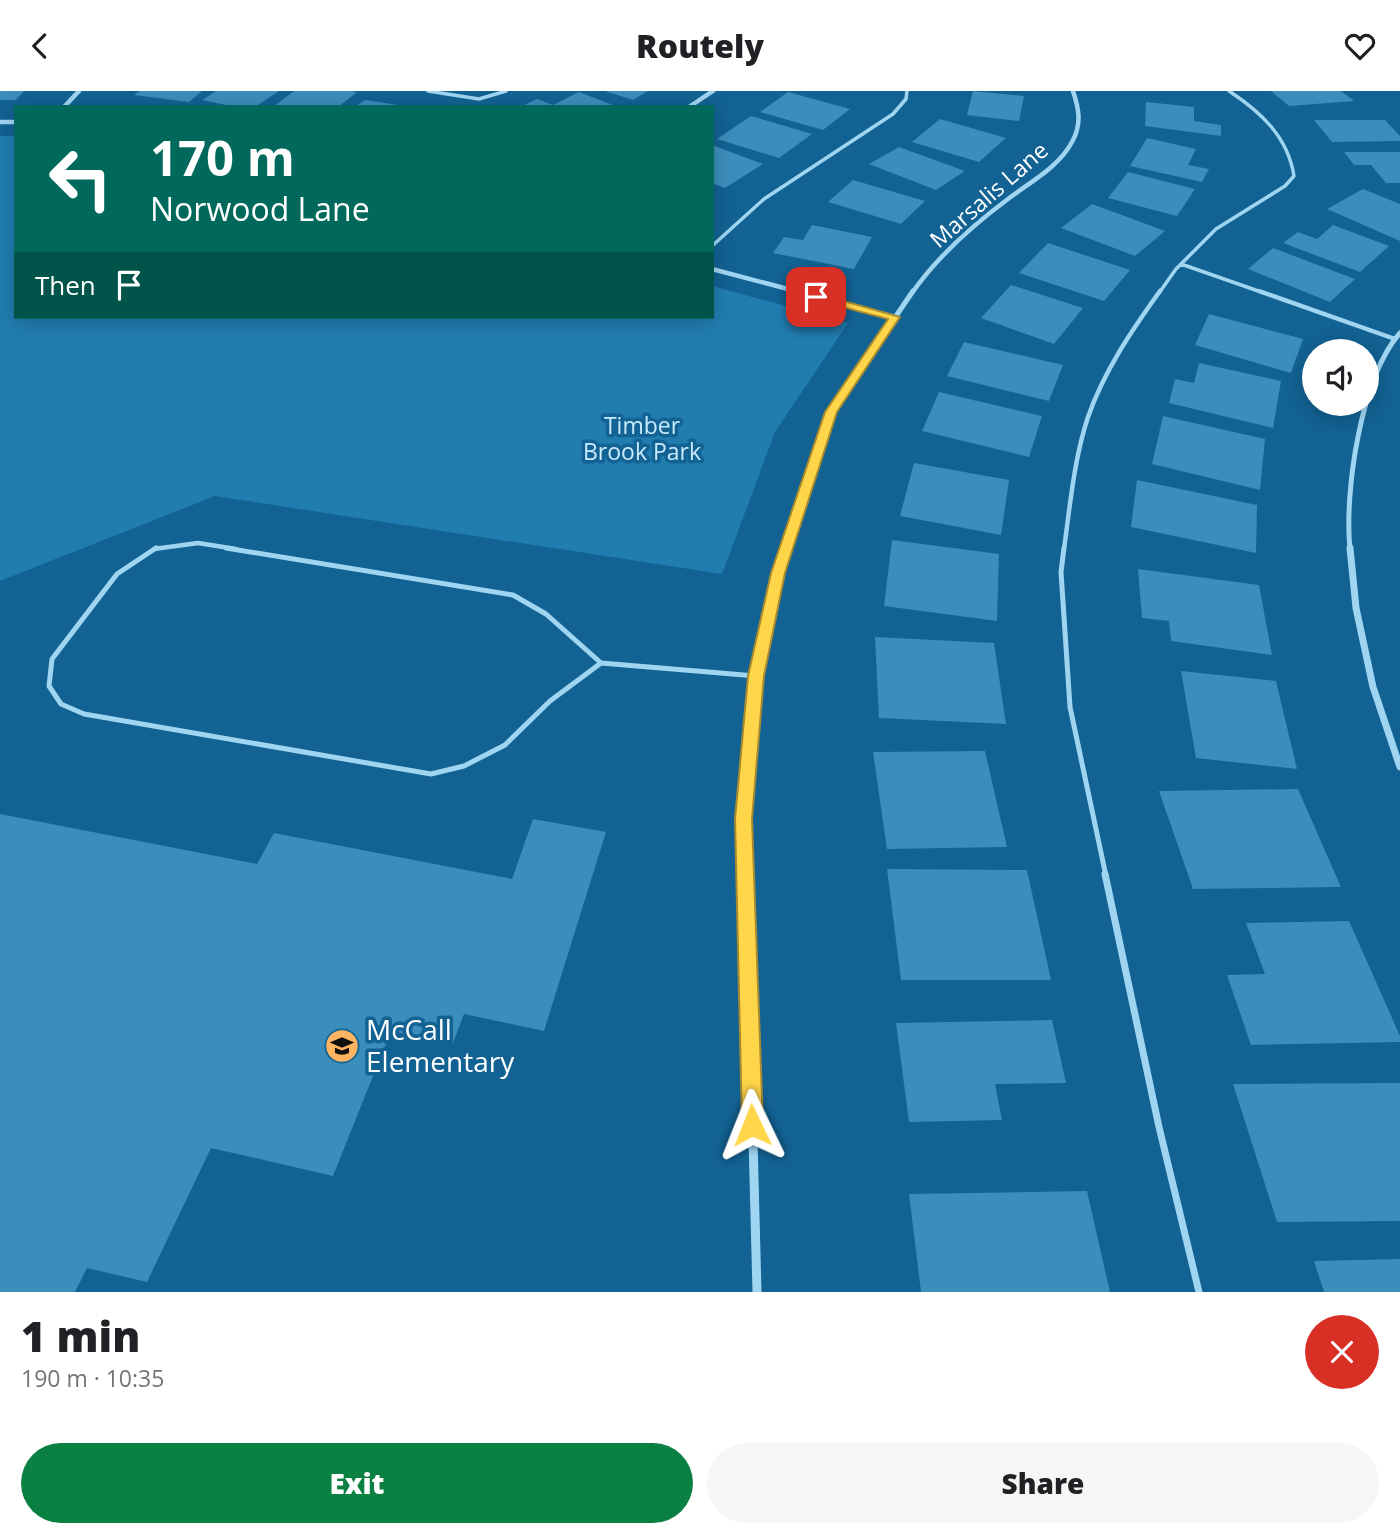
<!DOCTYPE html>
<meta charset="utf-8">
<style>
:root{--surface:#fff;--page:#f6f6f6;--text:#202124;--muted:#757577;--accent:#0b8043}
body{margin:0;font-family:"Open Sans",sans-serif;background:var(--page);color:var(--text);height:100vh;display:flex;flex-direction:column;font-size:26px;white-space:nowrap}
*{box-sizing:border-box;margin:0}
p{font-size:23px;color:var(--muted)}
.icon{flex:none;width:38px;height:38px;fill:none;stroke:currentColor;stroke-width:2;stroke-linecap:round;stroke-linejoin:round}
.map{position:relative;height:1201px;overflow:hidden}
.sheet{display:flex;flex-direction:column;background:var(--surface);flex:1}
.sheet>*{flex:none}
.hud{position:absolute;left:14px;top:14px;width:700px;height:214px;border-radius:0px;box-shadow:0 4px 18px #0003;background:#00695c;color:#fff;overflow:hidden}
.tools{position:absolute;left:1302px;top:248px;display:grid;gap:14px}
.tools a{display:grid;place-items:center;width:77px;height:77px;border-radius:50%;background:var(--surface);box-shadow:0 4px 18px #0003;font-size:35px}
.pin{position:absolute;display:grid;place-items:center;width:60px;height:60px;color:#fff;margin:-30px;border-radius:14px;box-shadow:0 4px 10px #0006}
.me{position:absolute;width:77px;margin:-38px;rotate:358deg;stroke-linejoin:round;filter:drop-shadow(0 0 5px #0008)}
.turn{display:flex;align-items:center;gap:24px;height:147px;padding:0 21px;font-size:32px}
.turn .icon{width:91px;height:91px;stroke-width:2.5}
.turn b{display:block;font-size:49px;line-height:60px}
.then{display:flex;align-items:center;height:66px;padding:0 21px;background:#0003;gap:14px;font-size:26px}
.round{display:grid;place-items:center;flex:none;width:74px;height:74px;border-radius:37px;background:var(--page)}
.summary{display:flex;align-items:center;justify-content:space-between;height:119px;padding:0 21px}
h1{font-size:42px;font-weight:800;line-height:52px}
.primary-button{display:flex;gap:14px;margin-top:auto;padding:14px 21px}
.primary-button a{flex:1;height:80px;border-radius:42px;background:var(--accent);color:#fff;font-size:28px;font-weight:800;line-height:80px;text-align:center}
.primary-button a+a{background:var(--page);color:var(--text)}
header{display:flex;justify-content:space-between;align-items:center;height:91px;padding:0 21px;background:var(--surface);font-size:32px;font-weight:800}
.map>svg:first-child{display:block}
.green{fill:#217db0}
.building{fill:#3b8dbb}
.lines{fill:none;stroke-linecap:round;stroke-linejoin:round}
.service-far3{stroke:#a0d5f2;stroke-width:3.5}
.service-far2{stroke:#a0d5f2;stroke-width:4.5}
.service-far1{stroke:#a0d5f2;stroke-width:5}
.service{stroke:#a0d5f2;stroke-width:7}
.minor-far3{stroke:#a0d5f2;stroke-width:4.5}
.minor-far2{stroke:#a0d5f2;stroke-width:5}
.minor-far1{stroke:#a0d5f2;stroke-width:7}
.minor{stroke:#a0d5f2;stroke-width:9}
.route{fill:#ffd54a;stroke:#a68a30;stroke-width:2}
.labels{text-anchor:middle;stroke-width:7;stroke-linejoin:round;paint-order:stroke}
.street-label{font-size:23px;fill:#fff;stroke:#126293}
.park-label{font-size:23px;fill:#c7eafd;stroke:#126293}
.near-poi-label{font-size:28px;fill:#fff;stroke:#126293;text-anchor:start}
</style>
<header><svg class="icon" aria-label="back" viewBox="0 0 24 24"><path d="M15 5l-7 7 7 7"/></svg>Routely<svg class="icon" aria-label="heart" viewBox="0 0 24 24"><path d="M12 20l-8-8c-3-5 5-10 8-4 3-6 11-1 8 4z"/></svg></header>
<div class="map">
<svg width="1400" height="1201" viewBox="0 0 1400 1201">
<rect width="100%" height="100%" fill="#126293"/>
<path class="green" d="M0 45H16V226H712V195L848 232 775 341 722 483 215 405 0 490Z"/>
<path class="building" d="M0 0H24L16 9H0Z
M140 0H202L189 11 134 4Z
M216 0H279L255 16H236L202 9Z
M294 0H351L357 1 338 16H273Z
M605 0H648L633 9Z
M973 0 1024 5 1019 30 967 24Z
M1271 0H1341L1354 10 1289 15Z
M579 1 618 16H520L537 8 553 14Z
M788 1 850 18 823 39 760 21Z
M365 9 398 14V16H355Z
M1146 11 1194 16V30L1221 34V45L1145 35Z
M751 25 812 43 779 67 717 48Z
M940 28 1006 47 979 71 912 51Z
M1314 29H1385L1400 45V50L1332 51Z
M1147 47 1196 58 1188 74 1209 78 1202 91 1130 75Z
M712 54 763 73 725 97 712 92Z
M899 56 965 80 936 99 869 73Z
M1344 61H1400V92H1386L1371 74H1354Z
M1128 81 1195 98 1177 125 1108 107Z
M853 89 925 110 901 133 828 111Z
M1363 98 1400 113V150L1327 118Z
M1092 113 1165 140 1135 165 1061 137Z
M812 134 872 146 854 178 773 162 784 146 803 149Z
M1333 134 1389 155 1360 181 1283 152 1298 141 1317 148Z
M1048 152 1130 179 1104 210 1019 182Z
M1273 157 1355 188 1330 211 1248 178Z
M1011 194 1083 217 1054 253 981 227Z
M1209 223 1303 248 1291 282 1195 254Z
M964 251 1063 274 1049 310 947 285Z
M1199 272 1281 290 1273 337 1169 312 1175 288 1194 292Z
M939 301 1042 325 1029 366 922 340Z
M1163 325 1265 348 1260 399 1152 373Z
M914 372 1009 389 1001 444 900 425Z
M1137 389 1257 414 1256 462 1131 436Z
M892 449 999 463 997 530 884 515Z
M1138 478 1259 494 1272 564 1171 550 1169 530 1142 527Z
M875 546 994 552 1006 633 879 627Z
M1181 580 1276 590 1297 678 1196 667Z
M985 660 1007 756 887 758 873 661Z
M1298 698 1341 796 1193 798 1159 700Z
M0 723 257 773 274 742 512 788 533 728 606 741 544 940 464 923 453 952 391 940 333 1085 211 1057 147 1191 87 1177 75 1201H0Z
M887 778 1027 779 1051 889H901Z
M1349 830 1400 945V951L1251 954 1227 884 1265 883 1246 832Z
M1052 929 1066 992 995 993 1002 1029 909 1031 896 932Z
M1400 992V1130L1277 1131 1233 993Z
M1087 1100 1110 1201H921L909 1103Z
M1400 1168V1201H1324L1314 1170Z"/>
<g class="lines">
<path class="service-far3" d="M428 0 479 8 506 0
M712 155 764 108 893 23 906 8 907 0
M1181 173 1264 202
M1159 202 1176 178 1216 138 1285 95 1294 85C1288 46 1261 21 1229 0"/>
<path class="service-far2" d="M1259 200 1395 248
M154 458 198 452 236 458
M1064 458C1070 415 1074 368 1088 326 1104 280 1132 239 1160 200"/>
<path class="service-far1" d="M156 457 117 483 52 568 49 595 61 613 84 623 431 683 464 675 505 654 550 610 601 572
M226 457 513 504 546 523 601 572
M1064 457 1061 481 1070 616 1106 785
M601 572 756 585"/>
<path class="service" d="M1105 783 1159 1036 1199 1201"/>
<path class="minor-far3" d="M64 16 79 0
M689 16 713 0
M0 31H16
M712 178 803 202
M912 202C937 166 973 134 1008 108 1030 91 1058 77 1072 51 1082 33 1079 18 1073 0"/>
<path class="minor-far2" d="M796 200 894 226
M786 458 831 321 913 200
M1350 458C1344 401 1361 286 1400 242"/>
<path class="minor-far1" d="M1350 457 1356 517 1373 596 1400 676
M746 785C743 676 752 561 786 457"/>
<path class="minor" d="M746 783 757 1201"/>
</g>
<path class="route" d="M816 202 900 226 837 321 785 482 764 585 752 728 763 1034 760 1042 752 1045 745 1042 742 1034 735 728 748 585 771 482 825 321 888 228 812 208 811 206Z"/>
<defs>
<g id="school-disc" transform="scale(1.75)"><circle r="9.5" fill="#ffb461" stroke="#126293"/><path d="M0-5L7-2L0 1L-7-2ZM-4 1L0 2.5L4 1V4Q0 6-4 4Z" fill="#111"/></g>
</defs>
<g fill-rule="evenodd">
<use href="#school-disc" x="342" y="955"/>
</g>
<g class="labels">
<g class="street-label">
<text transform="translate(989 104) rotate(-41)" y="8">Marsalis Lane</text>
</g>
<g class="park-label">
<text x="642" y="343">Timber<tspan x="642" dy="26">Brook Park</tspan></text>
</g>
<g class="near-poi-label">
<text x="366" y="949">McCall<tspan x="366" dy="32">Elementary</tspan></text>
</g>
</g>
</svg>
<div class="tools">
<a><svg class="icon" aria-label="sound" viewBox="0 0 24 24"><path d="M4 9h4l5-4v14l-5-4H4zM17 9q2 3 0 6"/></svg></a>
</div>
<div class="pin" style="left:816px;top:206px;background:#d93025"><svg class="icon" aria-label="arrive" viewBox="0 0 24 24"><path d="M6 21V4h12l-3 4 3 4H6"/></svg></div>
<svg class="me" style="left:752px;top:1034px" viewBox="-20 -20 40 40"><path d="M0-17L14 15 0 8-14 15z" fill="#ffd54a" stroke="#fff" stroke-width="4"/></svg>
<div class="hud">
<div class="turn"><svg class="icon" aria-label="left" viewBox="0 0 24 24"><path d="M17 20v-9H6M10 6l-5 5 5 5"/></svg><div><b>170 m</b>Norwood Lane</div></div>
<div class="then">Then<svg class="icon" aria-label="arrive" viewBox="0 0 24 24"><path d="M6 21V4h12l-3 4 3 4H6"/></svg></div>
</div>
</div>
<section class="sheet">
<div class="summary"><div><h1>1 min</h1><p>190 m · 10:35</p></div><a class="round" style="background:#d93025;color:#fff"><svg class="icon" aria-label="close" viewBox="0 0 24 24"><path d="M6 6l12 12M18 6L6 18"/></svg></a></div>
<div class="primary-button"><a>Exit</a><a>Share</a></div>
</section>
